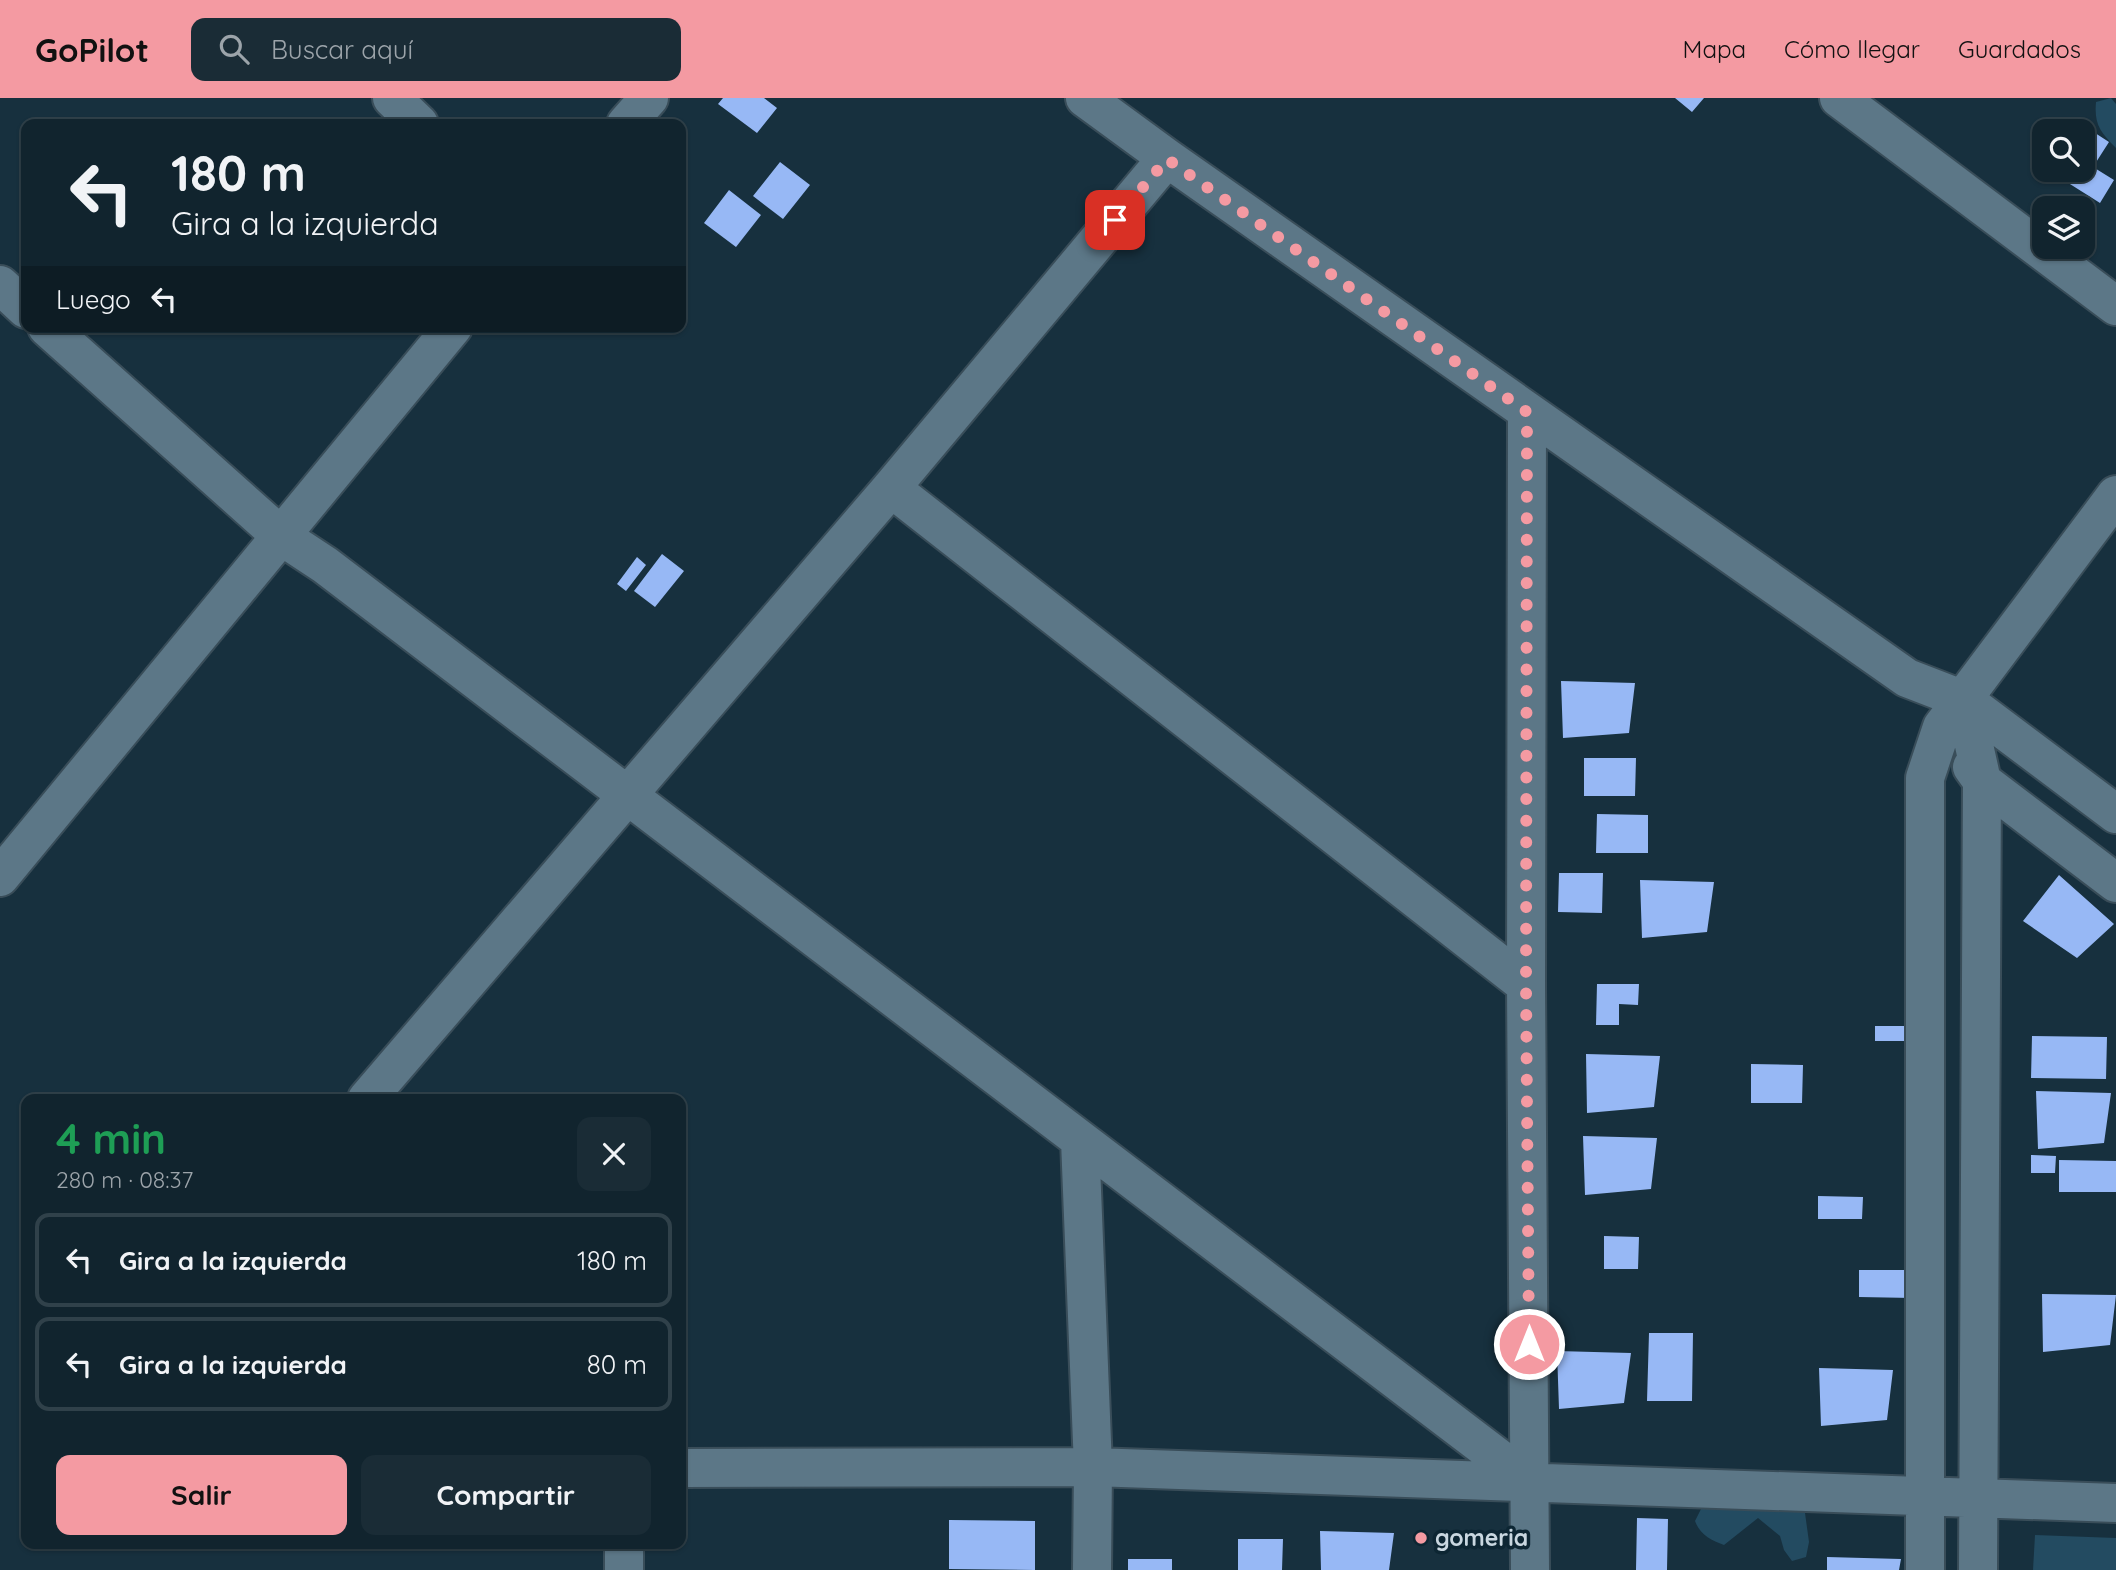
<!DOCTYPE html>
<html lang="es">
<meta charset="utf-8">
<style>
:root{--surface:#11242e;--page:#1a2c36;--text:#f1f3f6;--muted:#9ca4aa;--line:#30414a;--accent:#f49aa2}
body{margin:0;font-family:Quicksand,sans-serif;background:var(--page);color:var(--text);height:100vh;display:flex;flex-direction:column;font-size:26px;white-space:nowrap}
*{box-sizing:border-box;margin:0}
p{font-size:23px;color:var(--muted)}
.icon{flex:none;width:38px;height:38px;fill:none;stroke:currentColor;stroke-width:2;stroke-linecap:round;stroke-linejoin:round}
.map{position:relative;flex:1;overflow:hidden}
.side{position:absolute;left:21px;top:996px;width:665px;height:455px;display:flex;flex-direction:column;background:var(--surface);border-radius:14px;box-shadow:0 2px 5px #0004,0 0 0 2px var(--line)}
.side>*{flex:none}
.hud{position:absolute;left:21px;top:21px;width:665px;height:214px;border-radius:14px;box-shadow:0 2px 5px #0004,0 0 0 2px var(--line);background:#11242e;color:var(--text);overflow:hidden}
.buttons{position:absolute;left:2032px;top:21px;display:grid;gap:14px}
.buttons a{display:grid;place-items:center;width:63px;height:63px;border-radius:14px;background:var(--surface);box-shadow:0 2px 5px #0004,0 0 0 2px var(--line);font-size:35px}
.pin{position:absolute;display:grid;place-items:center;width:60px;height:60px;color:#fff;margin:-30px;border-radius:14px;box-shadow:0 4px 10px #0006}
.me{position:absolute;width:77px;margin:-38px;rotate:0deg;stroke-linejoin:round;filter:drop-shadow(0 0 5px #0008)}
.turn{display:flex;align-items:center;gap:24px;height:147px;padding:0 35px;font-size:32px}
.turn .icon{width:91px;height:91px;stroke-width:2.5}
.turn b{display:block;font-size:49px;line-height:60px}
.then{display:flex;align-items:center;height:66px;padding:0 35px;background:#0003;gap:14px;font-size:26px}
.round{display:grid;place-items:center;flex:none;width:74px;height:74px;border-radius:14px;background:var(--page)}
.headline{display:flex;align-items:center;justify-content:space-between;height:119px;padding:0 35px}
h1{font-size:42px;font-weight:700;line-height:52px;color:#1e9e55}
.action{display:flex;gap:14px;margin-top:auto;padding:14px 35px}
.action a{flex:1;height:80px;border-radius:14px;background:var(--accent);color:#111;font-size:28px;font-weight:700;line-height:80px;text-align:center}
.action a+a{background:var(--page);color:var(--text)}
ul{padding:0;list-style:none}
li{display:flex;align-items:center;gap:21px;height:94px;margin:0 14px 10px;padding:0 21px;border:4px solid var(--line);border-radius:14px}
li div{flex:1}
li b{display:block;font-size:26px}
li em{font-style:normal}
header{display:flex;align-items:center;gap:42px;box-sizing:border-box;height:98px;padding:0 35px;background:var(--accent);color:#111}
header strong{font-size:33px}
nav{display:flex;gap:38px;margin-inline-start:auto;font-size:24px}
.search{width:490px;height:63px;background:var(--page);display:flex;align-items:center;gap:18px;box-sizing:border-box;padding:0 24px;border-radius:14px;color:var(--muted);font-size:26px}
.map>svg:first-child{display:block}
.green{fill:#234b61}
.building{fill:#97b8f5}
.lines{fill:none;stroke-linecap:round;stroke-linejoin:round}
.street-casing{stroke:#394d59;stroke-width:42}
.street{stroke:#5c7787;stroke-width:38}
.route{stroke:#f49aa2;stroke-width:12;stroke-dasharray:0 21.6}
.poi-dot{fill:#f49aa2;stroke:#0d2633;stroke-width:2.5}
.labels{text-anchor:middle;stroke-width:7;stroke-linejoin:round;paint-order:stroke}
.poi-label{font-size:23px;font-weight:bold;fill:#c9d7e0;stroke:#0d2633;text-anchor:start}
</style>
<header>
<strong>GoPilot</strong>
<div class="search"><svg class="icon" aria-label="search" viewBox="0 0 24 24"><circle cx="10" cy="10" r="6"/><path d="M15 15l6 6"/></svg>Buscar aquí</div>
<nav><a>Mapa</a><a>Cómo llegar</a><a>Guardados</a></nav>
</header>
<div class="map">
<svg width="2116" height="1472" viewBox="0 0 2116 1472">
<rect width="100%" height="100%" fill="#17303e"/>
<path class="green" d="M2111 0 2116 6V50C2100 34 2094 26 2096 4Z
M1793 1406 1805 1415 1809 1444 1806 1459 1792 1463 1784 1452 1780 1438 1758 1420 1724 1447C1711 1442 1700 1437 1695 1423L1702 1409Z
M2035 1437 2116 1440V1472H2033Z"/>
<path class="building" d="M723 0H764L777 10 757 35 718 6Z
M1675 0H1704L1692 14Z
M2092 33 2109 44 2093 69 2114 82 2100 105 2062 81 2068 72H2082V49Z
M780 64 810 87 783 121 753 98Z
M729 92 761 117 736 149 704 125Z
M662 456 684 473 655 509 634 493Z
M637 459 646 467 626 493 617 486Z
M1561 583 1635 585 1629 635 1563 640Z
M1584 660H1636L1635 698H1584Z
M1597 716 1648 717V755H1596Z
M1559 775H1603L1602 815 1558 814Z
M2059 777 2114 826 2077 860 2023 823Z
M1640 782 1714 784 1707 834 1642 840Z
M1597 886H1639L1638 907 1619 906V927H1596Z
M1875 928H1905V943H1875Z
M2032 938 2107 939 2106 981 2031 980Z
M1586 956 1660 958 1654 1009 1587 1015Z
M1751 966 1803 967 1802 1005H1751Z
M2036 993 2111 995 2104 1045 2038 1051Z
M1583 1038 1657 1040 1651 1091 1585 1097Z
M2031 1057 2056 1058 2055 1075H2031Z
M2059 1062 2116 1063V1094H2059Z
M1818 1098 1863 1099 1862 1121H1818Z
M1604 1138 1639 1139 1638 1171H1604Z
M1859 1172H1914L1913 1200 1859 1199Z
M2042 1196 2116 1197 2110 1247 2043 1254Z
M1649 1235H1693L1692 1303H1647Z
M1557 1253 1631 1255 1624 1305 1559 1311Z
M1819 1270 1893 1272 1887 1322 1821 1328Z
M1637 1420 1668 1421 1667 1472H1636Z
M949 1422 1035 1423V1472L949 1471Z
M1320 1433 1394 1435 1389 1472H1321Z
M1238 1441H1283L1282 1472H1238Z
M1827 1459 1901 1461 1899 1472H1827Z
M1128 1461H1172V1472H1128Z"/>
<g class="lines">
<g class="street-casing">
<path id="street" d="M392 0 419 26
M1085 0 1167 60 1907 580 1964 602 2116 716
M1839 0 2116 208
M626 26 649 0
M0 187 26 211
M47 229 281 438 325 467 1530 1384
M1527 314 1526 887 1530 1472
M891 390 1526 887
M1964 602 1982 683 1978 1472
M1972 669 1982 683 2116 785
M0 779 453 229
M367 1001 891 390 1167 60
M1080 1042 1093 1369 1092 1472
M681 1370 1093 1369 2116 1405
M624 1472V1446
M1925 1472V680L1942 629 2116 397"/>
</g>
<use href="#street" class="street"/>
</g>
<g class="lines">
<path class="route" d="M1115 122 1167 61 1527 314 1526 887 1529 1246"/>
</g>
<circle class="poi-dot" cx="1421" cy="1440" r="7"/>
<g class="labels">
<g class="poi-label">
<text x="1435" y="1448">gomeria</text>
</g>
</g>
</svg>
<div class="buttons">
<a><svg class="icon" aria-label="search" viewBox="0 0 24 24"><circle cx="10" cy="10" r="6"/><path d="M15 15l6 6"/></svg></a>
<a><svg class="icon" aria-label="layers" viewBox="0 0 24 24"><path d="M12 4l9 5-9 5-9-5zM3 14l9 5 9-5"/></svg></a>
</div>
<div class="pin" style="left:1115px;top:122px;background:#d93025"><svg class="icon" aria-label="arrive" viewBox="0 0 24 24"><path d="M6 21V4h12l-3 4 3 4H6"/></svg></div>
<svg class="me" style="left:1529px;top:1246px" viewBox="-20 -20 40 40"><circle r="17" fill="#f49aa2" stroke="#fff" stroke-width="3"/><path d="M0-11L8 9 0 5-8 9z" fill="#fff"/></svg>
<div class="hud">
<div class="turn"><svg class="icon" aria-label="left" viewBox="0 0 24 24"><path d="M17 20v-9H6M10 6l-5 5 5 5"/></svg><div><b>180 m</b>Gira a la izquierda</div></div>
<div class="then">Luego<svg class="icon" aria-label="left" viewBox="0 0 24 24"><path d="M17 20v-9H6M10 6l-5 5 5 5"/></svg></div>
</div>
<section class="side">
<div class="headline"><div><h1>4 min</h1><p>280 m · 08:37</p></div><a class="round"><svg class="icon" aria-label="close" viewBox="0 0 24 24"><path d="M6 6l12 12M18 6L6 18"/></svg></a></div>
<ul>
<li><svg class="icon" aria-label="left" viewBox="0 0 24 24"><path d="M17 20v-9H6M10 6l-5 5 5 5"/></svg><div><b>Gira a la izquierda</b></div><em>180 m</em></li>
<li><svg class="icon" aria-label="left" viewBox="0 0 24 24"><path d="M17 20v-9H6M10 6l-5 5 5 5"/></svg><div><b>Gira a la izquierda</b></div><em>80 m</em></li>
</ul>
<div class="action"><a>Salir</a><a>Compartir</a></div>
</section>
</div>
